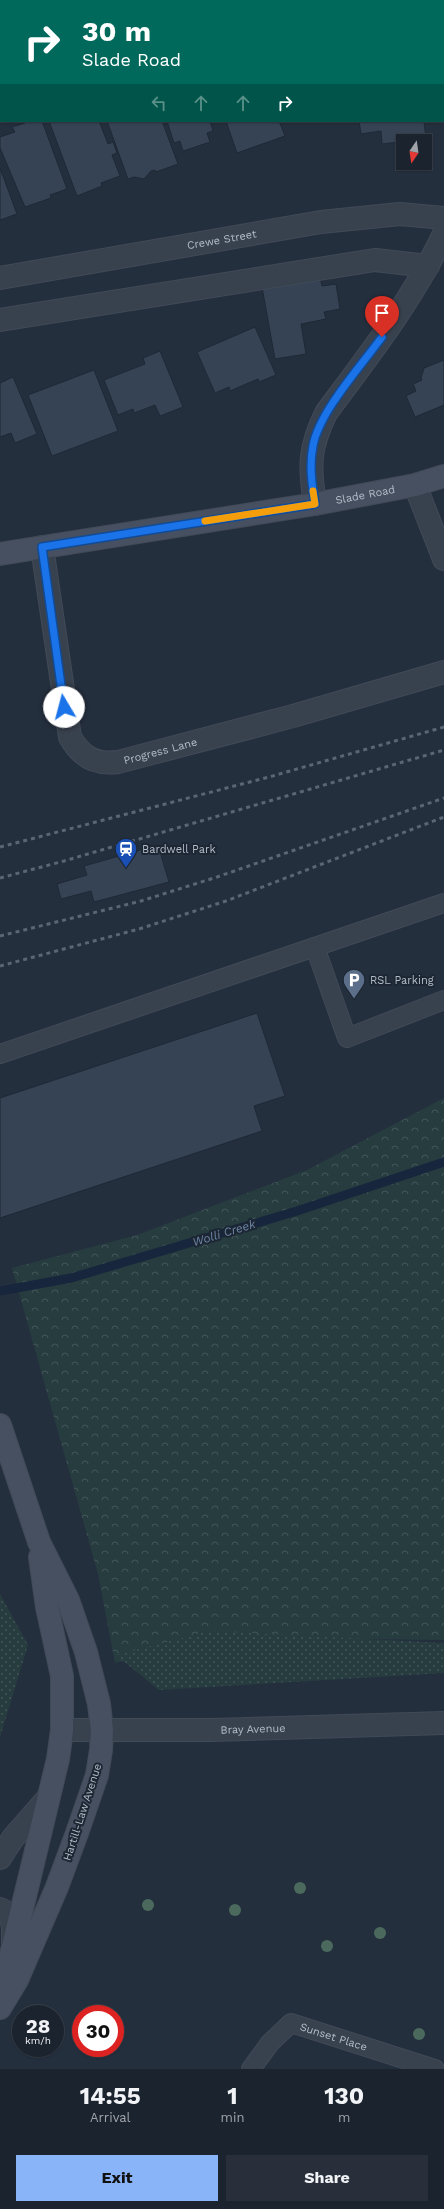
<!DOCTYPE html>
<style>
:root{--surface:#1b232e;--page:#282f3a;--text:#f1f3f6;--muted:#a0a4aa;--line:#39404a;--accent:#8ab4f8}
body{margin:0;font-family:"Work Sans",sans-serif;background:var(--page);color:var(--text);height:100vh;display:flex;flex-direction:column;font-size:15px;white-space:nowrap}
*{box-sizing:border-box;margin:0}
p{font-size:13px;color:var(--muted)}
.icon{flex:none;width:22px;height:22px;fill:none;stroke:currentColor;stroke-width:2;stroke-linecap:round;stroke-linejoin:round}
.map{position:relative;height:2069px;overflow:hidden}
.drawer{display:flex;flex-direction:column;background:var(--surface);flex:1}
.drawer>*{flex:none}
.hud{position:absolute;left:0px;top:0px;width:444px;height:122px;box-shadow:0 1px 3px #0004,0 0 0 1px var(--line);background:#00695c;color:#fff;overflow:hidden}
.needle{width:26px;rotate:193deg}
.tools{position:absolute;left:396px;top:134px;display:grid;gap:8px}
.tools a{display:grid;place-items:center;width:36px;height:36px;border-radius:0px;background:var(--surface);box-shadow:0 1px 3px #0004,0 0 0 1px var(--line);font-size:20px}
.speed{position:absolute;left:12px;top:2005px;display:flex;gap:8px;font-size:20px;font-weight:700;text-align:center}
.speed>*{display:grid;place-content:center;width:52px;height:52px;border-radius:50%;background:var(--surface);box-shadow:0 1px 3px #0004,0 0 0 1px var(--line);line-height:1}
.speed small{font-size:10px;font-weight:400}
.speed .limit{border:6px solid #d22;background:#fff;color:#111}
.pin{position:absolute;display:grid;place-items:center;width:34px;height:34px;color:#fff;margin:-41px -17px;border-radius:50% 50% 50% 0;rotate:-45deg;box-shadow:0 0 4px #0007}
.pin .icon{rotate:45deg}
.me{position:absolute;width:44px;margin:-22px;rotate:352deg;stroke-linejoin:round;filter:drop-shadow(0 0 3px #0008)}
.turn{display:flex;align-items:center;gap:14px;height:84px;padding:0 16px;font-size:18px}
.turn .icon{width:52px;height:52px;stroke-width:2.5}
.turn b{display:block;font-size:28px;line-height:34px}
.lanes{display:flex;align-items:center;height:38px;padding:0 16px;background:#0003;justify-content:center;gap:20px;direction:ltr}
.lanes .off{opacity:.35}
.eta{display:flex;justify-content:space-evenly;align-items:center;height:68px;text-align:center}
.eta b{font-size:24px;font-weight:700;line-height:28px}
.primary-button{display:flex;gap:8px;margin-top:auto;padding:8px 16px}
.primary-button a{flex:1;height:46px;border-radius:0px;background:var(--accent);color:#111;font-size:16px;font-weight:700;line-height:46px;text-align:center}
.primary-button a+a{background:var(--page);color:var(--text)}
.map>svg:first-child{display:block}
.forest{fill:url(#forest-crowns)}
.park{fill:url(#park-dots)}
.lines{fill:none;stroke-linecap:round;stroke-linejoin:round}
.stream{stroke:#17263c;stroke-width:9}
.building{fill:#364354;stroke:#1f2835}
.service-casing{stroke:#414a57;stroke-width:20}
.minor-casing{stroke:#414a57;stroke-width:24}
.secondary-casing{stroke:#414a57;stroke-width:24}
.service{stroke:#38414e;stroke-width:18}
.minor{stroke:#38414e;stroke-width:22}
.secondary{stroke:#465061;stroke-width:22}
.rail{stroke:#5a6575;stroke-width:3;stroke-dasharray:4 4;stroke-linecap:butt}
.tree{fill:#4b6a5d}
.route-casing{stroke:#114b97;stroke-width:10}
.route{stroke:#1a73e8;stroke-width:7}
.slow{stroke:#f59e0b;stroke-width:7}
.labels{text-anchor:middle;stroke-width:4;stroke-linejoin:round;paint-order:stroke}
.street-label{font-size:11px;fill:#b4bcc9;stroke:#1d2633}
.poi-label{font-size:11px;fill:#b4bcc9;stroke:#1d2633;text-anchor:start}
.water-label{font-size:12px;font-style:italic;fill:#6d86a8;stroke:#1d2633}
</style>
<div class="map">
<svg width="444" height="2069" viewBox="0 0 444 2069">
<defs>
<pattern id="forest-crowns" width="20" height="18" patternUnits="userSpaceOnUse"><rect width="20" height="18" fill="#263c3f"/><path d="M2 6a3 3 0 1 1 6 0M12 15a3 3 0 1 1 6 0" fill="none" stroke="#435659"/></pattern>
<pattern id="park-dots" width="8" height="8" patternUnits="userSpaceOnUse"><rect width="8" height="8" fill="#263c3f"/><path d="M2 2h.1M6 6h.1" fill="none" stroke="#435659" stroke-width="1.8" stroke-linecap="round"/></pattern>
</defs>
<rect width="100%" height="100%" fill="#242f3e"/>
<path class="forest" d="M444 1098V1640L215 1637 115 1663 98 1574 12 1268 137 1235 307 1170Z"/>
<path class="park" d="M0 1594 28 1645 0 1737Z
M210 1631 444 1643V1673L159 1690 116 1655Z"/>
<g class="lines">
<path class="stream" d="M0 1291 71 1278 297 1211 444 1162"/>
</g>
<path class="building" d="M0 0H53V1H1L0 45Z
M73 0H201L198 1Z
M337 0H432L433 1H338Z
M24 121H42L67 189 50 195 51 198 25 207 0 148V137L15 132 12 127 25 123Z
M49 121H99L108 144 113 142 117 153 112 155 120 176 101 183 102 186 77 196Z
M107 121H162L178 164 156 172 155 170 151 171 144 179 134 177 128 179Z
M167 121H210L213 131 207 133 210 142 183 151 180 141 174 143Z
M226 121H279L285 136 237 153Z
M359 121H424L426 139 382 144 381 131 361 134Z
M0 168 17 214 0 220Z
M320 277 322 286 336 284 340 309 324 312 326 319 301 324 306 354 275 359 262 287Z
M255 327 276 375 259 382 258 379 230 391 229 387 215 393 197 352Z
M160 351 183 407 160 416 155 405 134 413 133 409 118 415 104 380 145 364 143 358Z
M444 360V405L415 417 406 396 416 391 413 384 422 380 421 378 424 368Z
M94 370 118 431 52 456 28 395Z
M13 377 37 434 15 443 11 433 0 437V383Z
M158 845 169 882 94 902 91 891 61 899 57 884 87 875 84 866Z
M257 1013 285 1096 254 1106 262 1131 0 1218V1098Z"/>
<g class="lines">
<g class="service-casing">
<g id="service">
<path d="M261 0 262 1"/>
<path d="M315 947 347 1038 444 1000"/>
<path d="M0 1054 444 903"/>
<path id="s1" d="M251 2069 270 2043 291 2023 435 2069"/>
</g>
</g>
<g class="minor-casing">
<g id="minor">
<path id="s2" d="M0 278 321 222 400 214 444 218"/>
<path d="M0 320 375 260 428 266"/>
<path d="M415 485 444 559"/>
<path d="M315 504C309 466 309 448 326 413 369 355 413 299 444 234"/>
<path id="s3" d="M42 547 70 737C81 757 96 765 118 762L293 716 444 672"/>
<path id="s4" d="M62 1730H211L444 1723"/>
<path d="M0 1858 13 1838 48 1798"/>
<path d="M0 1909 11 1915 13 1928V1943"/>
</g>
</g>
<g class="secondary-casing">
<g id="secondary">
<path id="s5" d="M0 554 315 504 415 485 444 476"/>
<path d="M0 1425 39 1542 68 1600 86 1652 99 1704 102 1730 101 1750 97 1775 77 1833 57 1887 17 1980 0 2008"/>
<path d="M3 1988 58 1759 62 1730V1676L47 1607 40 1557"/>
</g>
</g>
<use href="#service" class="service"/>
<use href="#minor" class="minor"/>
<use href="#secondary" class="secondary"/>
<path class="rail" d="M0 847 269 777 444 727
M0 878 64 861 444 750
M0 936 141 901 217 877 444 798
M0 966 139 929 226 901 444 817"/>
</g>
<g class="tree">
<circle cx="300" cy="1888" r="6"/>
<circle cx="148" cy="1905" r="6"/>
<circle cx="235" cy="1910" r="6"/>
<circle cx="380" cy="1933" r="6"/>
<circle cx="327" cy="1946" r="6"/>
<circle cx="419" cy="2034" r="6"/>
</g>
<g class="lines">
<g class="route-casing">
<path id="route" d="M64 707 42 547 315 504C312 485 309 465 313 446 319 412 361 366 382 337"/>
</g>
<use href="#route" class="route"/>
<path class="slow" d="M205 521 315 504 313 491"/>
</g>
<defs>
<g id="station-pin" transform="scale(1.15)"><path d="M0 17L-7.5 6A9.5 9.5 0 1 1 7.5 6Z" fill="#1a4fb4" stroke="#1d2633"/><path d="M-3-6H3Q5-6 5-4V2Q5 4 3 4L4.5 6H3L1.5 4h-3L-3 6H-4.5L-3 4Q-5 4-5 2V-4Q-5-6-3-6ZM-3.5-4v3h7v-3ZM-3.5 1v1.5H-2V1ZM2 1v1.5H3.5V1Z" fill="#fff"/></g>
<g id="parking-pin" transform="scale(1.15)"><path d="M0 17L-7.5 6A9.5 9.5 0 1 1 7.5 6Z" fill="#5c6f8a" stroke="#1d2633"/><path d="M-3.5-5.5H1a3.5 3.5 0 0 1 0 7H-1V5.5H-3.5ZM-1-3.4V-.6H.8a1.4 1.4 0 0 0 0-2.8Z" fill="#fff"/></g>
</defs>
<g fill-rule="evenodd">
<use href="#station-pin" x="126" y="849"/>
<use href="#parking-pin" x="354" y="980"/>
</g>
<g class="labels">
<g class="street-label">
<text dy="4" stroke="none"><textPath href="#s2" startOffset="225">Crewe Street</textPath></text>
<text dy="4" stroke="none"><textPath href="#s5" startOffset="370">Slade Road</textPath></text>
<text dy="4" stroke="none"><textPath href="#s3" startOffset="294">Progress Lane</textPath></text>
<text dy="4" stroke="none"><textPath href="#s4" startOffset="191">Bray Avenue</textPath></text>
<text transform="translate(82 1812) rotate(-72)" y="4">Hartill-Law Avenue</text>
<text dy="4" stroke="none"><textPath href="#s1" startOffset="106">Sunset Place</textPath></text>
</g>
<g class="poi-label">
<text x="142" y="853">Bardwell Park</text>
<text x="370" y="984">RSL Parking</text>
</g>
<g class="water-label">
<text transform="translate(224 1233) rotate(-17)" y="4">Wolli Creek</text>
</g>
</g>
</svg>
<div class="tools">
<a><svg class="needle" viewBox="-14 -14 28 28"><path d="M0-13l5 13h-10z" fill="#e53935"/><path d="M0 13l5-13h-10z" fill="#a0a4aa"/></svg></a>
</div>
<div class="speed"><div>28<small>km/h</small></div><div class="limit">30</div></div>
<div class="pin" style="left:382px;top:337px;background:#d93025"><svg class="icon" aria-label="arrive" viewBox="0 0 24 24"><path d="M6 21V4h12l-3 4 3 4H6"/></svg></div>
<svg class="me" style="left:64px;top:707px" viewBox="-20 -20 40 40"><circle r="19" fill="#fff"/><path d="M0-13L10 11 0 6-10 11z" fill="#1a73e8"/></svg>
<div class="hud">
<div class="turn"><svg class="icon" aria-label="right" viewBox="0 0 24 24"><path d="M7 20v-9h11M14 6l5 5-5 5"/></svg><div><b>30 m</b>Slade Road</div></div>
<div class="lanes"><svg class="icon off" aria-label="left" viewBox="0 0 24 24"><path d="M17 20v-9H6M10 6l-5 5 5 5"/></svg><svg class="icon off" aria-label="ahead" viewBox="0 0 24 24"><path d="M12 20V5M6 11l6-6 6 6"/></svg><svg class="icon off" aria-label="ahead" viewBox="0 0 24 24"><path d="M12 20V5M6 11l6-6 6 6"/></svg><svg class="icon" aria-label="right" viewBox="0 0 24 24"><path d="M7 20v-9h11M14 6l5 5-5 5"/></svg></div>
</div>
</div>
<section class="drawer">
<div class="eta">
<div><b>14:55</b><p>Arrival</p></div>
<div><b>1</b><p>min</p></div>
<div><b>130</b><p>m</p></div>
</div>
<div class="primary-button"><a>Exit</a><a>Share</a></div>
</section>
